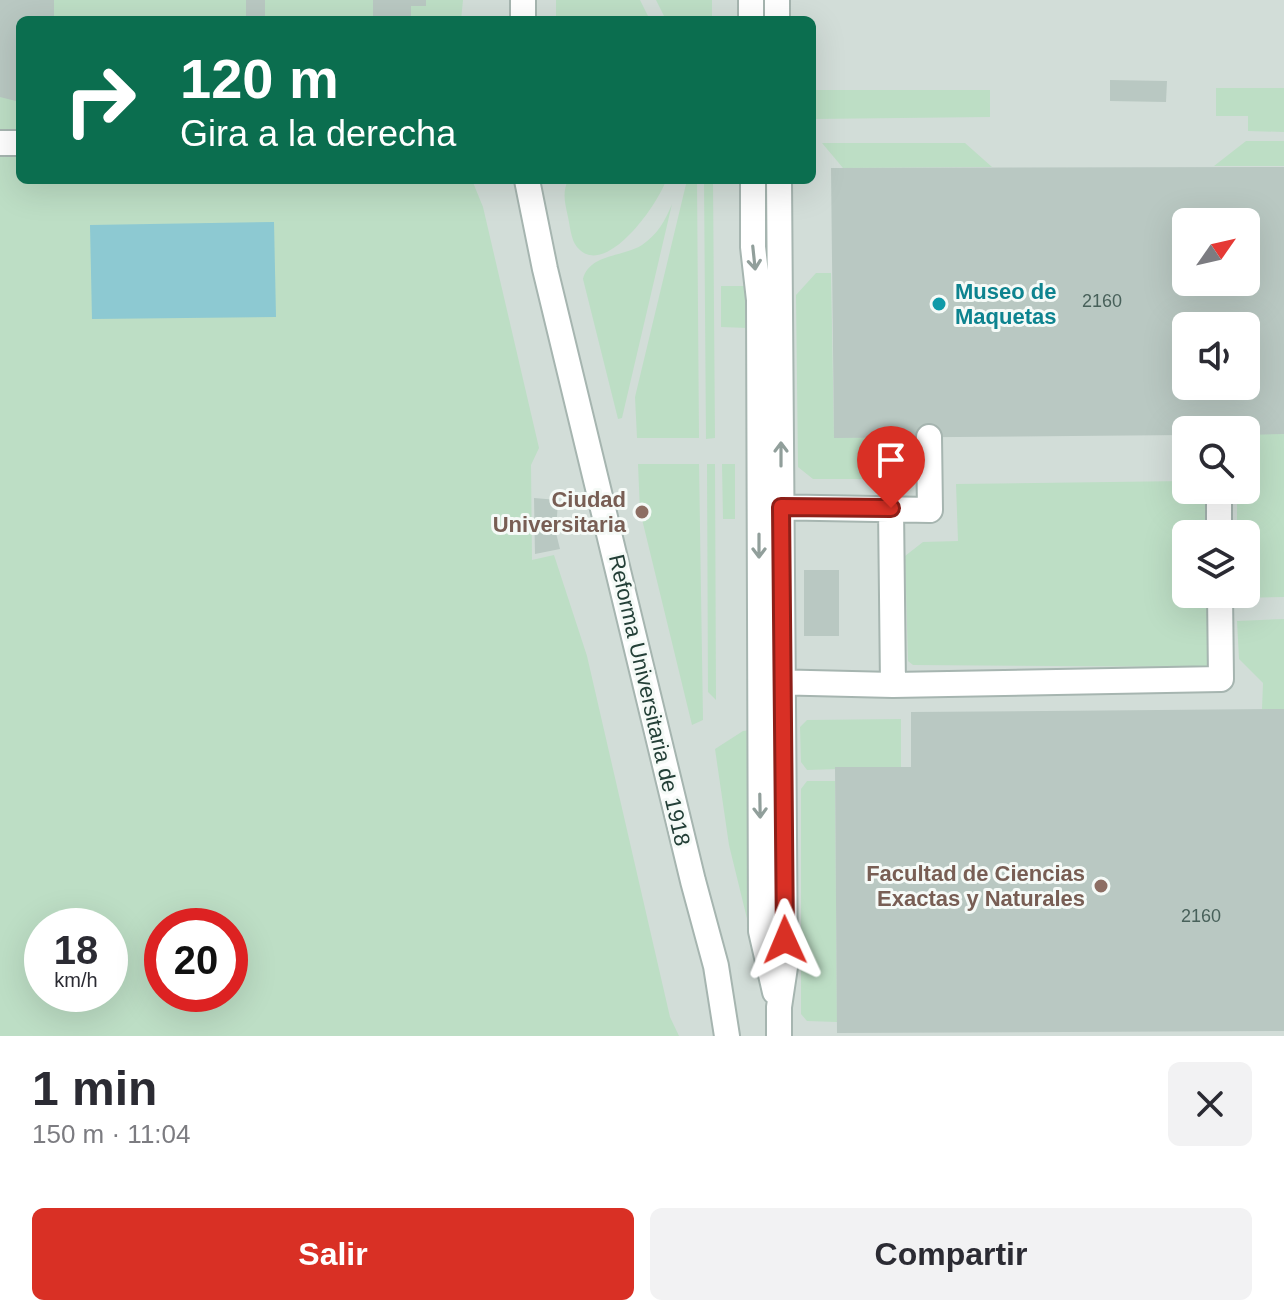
<!DOCTYPE html>
<html lang="es">
<meta charset="utf-8">
<style>
:root{--surface:#fff;--page:#f2f2f3;--text:#2b2b33;--muted:#7c7c81;--accent:#d93025}
body{margin:0;font-family:Arial,sans-serif;background:var(--page);color:var(--text);height:100vh;display:flex;flex-direction:column;font-size:30px;white-space:nowrap}
*{box-sizing:border-box;margin:0}
p{font-size:26px;color:var(--muted)}
.icon{flex:none;width:44px;height:44px;fill:none;stroke:currentColor;stroke-width:2;stroke-linecap:round;stroke-linejoin:round}
.map{position:relative;height:1036px;overflow:hidden}
.details{display:flex;flex-direction:column;background:var(--surface);flex:1}
.details>*{flex:none}
.banner{position:absolute;left:16px;top:16px;width:800px;height:168px;border-radius:12px;box-shadow:0 8px 32px #0002;background:#0b6e4f;color:#fff;overflow:hidden}
.needle{width:52px;rotate:56deg}
.controls{position:absolute;left:1172px;top:208px;display:grid;gap:16px}
.controls a{display:grid;place-items:center;width:88px;height:88px;border-radius:12px;background:var(--surface);box-shadow:0 8px 32px #0002;font-size:40px}
.speed{position:absolute;left:24px;top:908px;display:flex;gap:16px;font-size:40px;font-weight:700;text-align:center}
.speed>*{display:grid;place-content:center;width:104px;height:104px;border-radius:50%;background:var(--surface);box-shadow:0 8px 32px #0002;line-height:1}
.speed small{font-size:20px;font-weight:400}
.speed .limit{border:12px solid #d22;background:#fff;color:#111}
.pin{position:absolute;display:grid;place-items:center;width:68px;height:68px;color:#fff;margin:-82px -34px;border-radius:50% 50% 50% 0;rotate:-45deg;box-shadow:0 0 8px #0007}
.pin .icon{rotate:45deg}
.me{position:absolute;width:88px;margin:-44px;rotate:359deg;stroke-linejoin:round;filter:drop-shadow(0 0 6px #0008)}
.turn{display:flex;align-items:center;gap:28px;height:168px;padding:0 32px;font-size:36px}
.turn .icon{width:104px;height:104px;stroke-width:2.5}
.turn b{display:block;font-size:56px;line-height:68px}
.round{display:grid;place-items:center;flex:none;width:84px;height:84px;border-radius:12px;background:var(--page)}
.summary{display:flex;align-items:center;justify-content:space-between;height:136px;padding:0 32px}
h1{font-size:48px;font-weight:800;line-height:60px}
.button{display:flex;gap:16px;margin-top:auto;padding:16px 32px}
.button a{flex:1;height:92px;border-radius:12px;background:var(--accent);color:#fff;font-size:32px;font-weight:800;line-height:92px;text-align:center}
.button a+a{background:var(--page);color:var(--text)}
.map>svg:first-child{display:block}
.built{fill:#d2ddd8;fill-rule:evenodd}
.green{fill:#bddec5;fill-rule:evenodd}
.water{fill:#8dc9d2}
.building{fill:#b9c8c2;fill-rule:evenodd}
.lines{fill:none;stroke-linecap:round;stroke-linejoin:round}
.minor-casing{stroke:#a6b5b0;stroke-width:28}
.minor{stroke:#fff;stroke-width:24}
.oneway{stroke:#919f9b}
.route-casing{stroke:#8d1f18;stroke-width:20}
.route{stroke:#d93025;stroke-width:14}
.culture-dot{fill:#0f9aa8;stroke:#f5faf7;stroke-width:3}
.education-dot{fill:#8d6e63;stroke:#f5faf7;stroke-width:3}
.labels{text-anchor:middle;stroke-width:6;stroke-linejoin:round;paint-order:stroke}
.number-label{font-size:18px;fill:#48615a}
.culture-label{font-size:22px;font-weight:bold;fill:#0d838f;stroke:#f5faf7;text-anchor:start}
.education-label{font-size:22px;font-weight:bold;fill:#785e54;stroke:#f5faf7;text-anchor:end}
.street-label{font-size:22px;fill:#233f37;stroke:#f5faf7}
</style>
<div class="map">
<svg width="1284" height="1036" viewBox="0 0 1284 1036">
<rect width="100%" height="100%" fill="#e4ede9"/>
<path class="built" d="M0 0H1284V1036H0ZM20 20H812V180H20ZM1186 222H1246V282H1186ZM1186 326H1246V386H1186ZM1186 430H1246V490H1186ZM1186 534H1246V594H1186ZM42 926H110V994H42ZM162 926H230V994H162Z"/>
<path class="green" d="M0 0H463L461 20H20V180H472L483 207 539 448 531 465 532 560 554 555 587 656 670 1017 679 1036H0ZM42 926H110V994H42ZM162 926H230V994H162Z
M556 0H640L650 20H556Z
M656 0H712V20H666Z
M1216 88H1284V132L1248 131V116H1216Z
M812 90H990V117L812 119Z
M1246 141H1284V166H1214Z
M822 143H965L992 167 843 168Z
M568 180H666C659 203 605 281 577 247 571 240 570 226 568 217 565 203 562 193 568 180Z
M687 180H697L699 438H637L635 397Z
M704 180H713L715 438 706 439Z
M672 204 622 418 618 419 583 279C589 254 623 257 642 245 658 234 665 221 672 204Z
M816 273H831L834 437 907 438 908 473 899 479H813L798 467 796 295Z
M721 286H748V328L721 327Z
M1260 434H1284V597L1236 598V594H1246V534H1237V490H1246V485H1260Z
M638 464H699L703 720 692 725 640 511Z
M707 464H715L716 700 708 692Z
M722 464H735V519H723Z
M1186 481V490H1205L1207 534H1186V594H1209L1212 667 913 665 908 661 905 556 923 542 958 541 956 484Z
M1284 619V709H1262L1263 683 1239 659 1237 621Z
M901 719V767L807 770 801 762 800 727 807 720Z
M751 730V935L729 845 715 749 743 731Z
M807 781H835L837 1022 807 1021 801 1014V789Z"/>
<path class="water" d="M274 222 276 317 92 319 90 225Z"/>
<path class="building" d="M0 0H54V20H20V102L0 97Z
M246 0H265V20H246Z
M373 0H426V6H411V20H373Z
M1110 80 1167 81 1166 102 1110 101Z
M1284 167V434L1246 435V430H1186V435L834 438 831 168ZM1186 222H1246V282H1186ZM1186 326H1246V386H1186Z
M534 498 558 500 556 533 560 549 535 554Z
M804 570H839V636H804Z
M1284 709V1031L837 1033 835 767H911V712Z"/>
<g class="lines">
<g class="minor-casing">
<path id="minor" d="M751 0V20
M777 0V20
M523 20V0
M0 143H20
M527 180 545 269 693 881 716 966 727 1036
M753 180V247L759 300 761 931 775 992
M779 180 785 967 779 1007V1036
M1219 490V534
M765 507 930 510 929 437
M891 508 893 685
M769 682 893 685 1221 679 1220 594"/>
</g>
<use href="#minor" class="minor"/>
</g>
<defs><path id="oneway-shaft" d="M-6 0H5M1.5-3L5.5 0L1.5 3" fill="none" stroke-width="1.6" stroke-linecap="round" stroke-linejoin="round" transform="scale(2)"/></defs>
<g class="oneway">
<use href="#oneway-shaft" transform="translate(754 258) rotate(84)"/>
<use href="#oneway-shaft" transform="translate(781 454) rotate(-90)"/>
<use href="#oneway-shaft" transform="translate(759 546) rotate(90)"/>
<use href="#oneway-shaft" transform="translate(760 806) rotate(89)"/>
</g>
<g class="lines">
<g class="route-casing">
<path id="route" d="M785 940 781 507 891 508"/>
</g>
<use href="#route" class="route"/>
</g>
<circle class="culture-dot" cx="939" cy="304" r="8"/>
<g class="education-dot">
<circle cx="642" cy="512" r="8"/>
<circle cx="1101" cy="886" r="8"/>
</g>
<g class="labels">
<g class="number-label">
<text x="1102" y="307">2160</text>
<text x="1201" y="922">2160</text>
</g>
<g class="culture-label">
<text x="955" y="299">Museo de<tspan x="955" dy="25">Maquetas</tspan></text>
</g>
<g class="education-label">
<text x="626" y="507">Ciudad<tspan x="626" dy="25">Universitaria</tspan></text>
<text x="1085" y="881">Facultad de Ciencias<tspan x="1085" dy="25">Exactas y Naturales</tspan></text>
</g>
<g class="street-label">
<text transform="translate(650 700) rotate(77)" y="8">Reforma Universitaria de 1918</text>
</g>
</g>
</svg>
<div class="controls">
<a><svg class="needle" viewBox="-14 -14 28 28"><path d="M0-13l5 13h-10z" fill="#e53935"/><path d="M0 13l5-13h-10z" fill="#7c7c81"/></svg></a>
<a><svg class="icon" aria-label="sound" viewBox="0 0 24 24"><path d="M4 9h4l5-4v14l-5-4H4zM17 9q2 3 0 6"/></svg></a>
<a><svg class="icon" aria-label="search" viewBox="0 0 24 24"><circle cx="10" cy="10" r="6"/><path d="M15 15l6 6"/></svg></a>
<a><svg class="icon" aria-label="layers" viewBox="0 0 24 24"><path d="M12 4l9 5-9 5-9-5zM3 14l9 5 9-5"/></svg></a>
</div>
<div class="speed"><div>18<small>km/h</small></div><div class="limit">20</div></div>
<div class="pin" style="left:891px;top:508px;background:#d93025"><svg class="icon" aria-label="arrive" viewBox="0 0 24 24"><path d="M6 21V4h12l-3 4 3 4H6"/></svg></div>
<svg class="me" style="left:785px;top:940px" viewBox="-20 -20 40 40"><path d="M0-17L14 15 0 8-14 15z" fill="#d93025" stroke="#fff" stroke-width="4"/></svg>
<div class="banner">
<div class="turn"><svg class="icon" aria-label="right" viewBox="0 0 24 24"><path d="M7 20v-9h11M14 6l5 5-5 5"/></svg><div><b>120 m</b>Gira a la derecha</div></div>
</div>
</div>
<section class="details">
<div class="summary"><div><h1>1 min</h1><p>150 m · 11:04</p></div><a class="round"><svg class="icon" aria-label="close" viewBox="0 0 24 24"><path d="M6 6l12 12M18 6L6 18"/></svg></a></div>
<div class="button"><a>Salir</a><a>Compartir</a></div>
</section>
